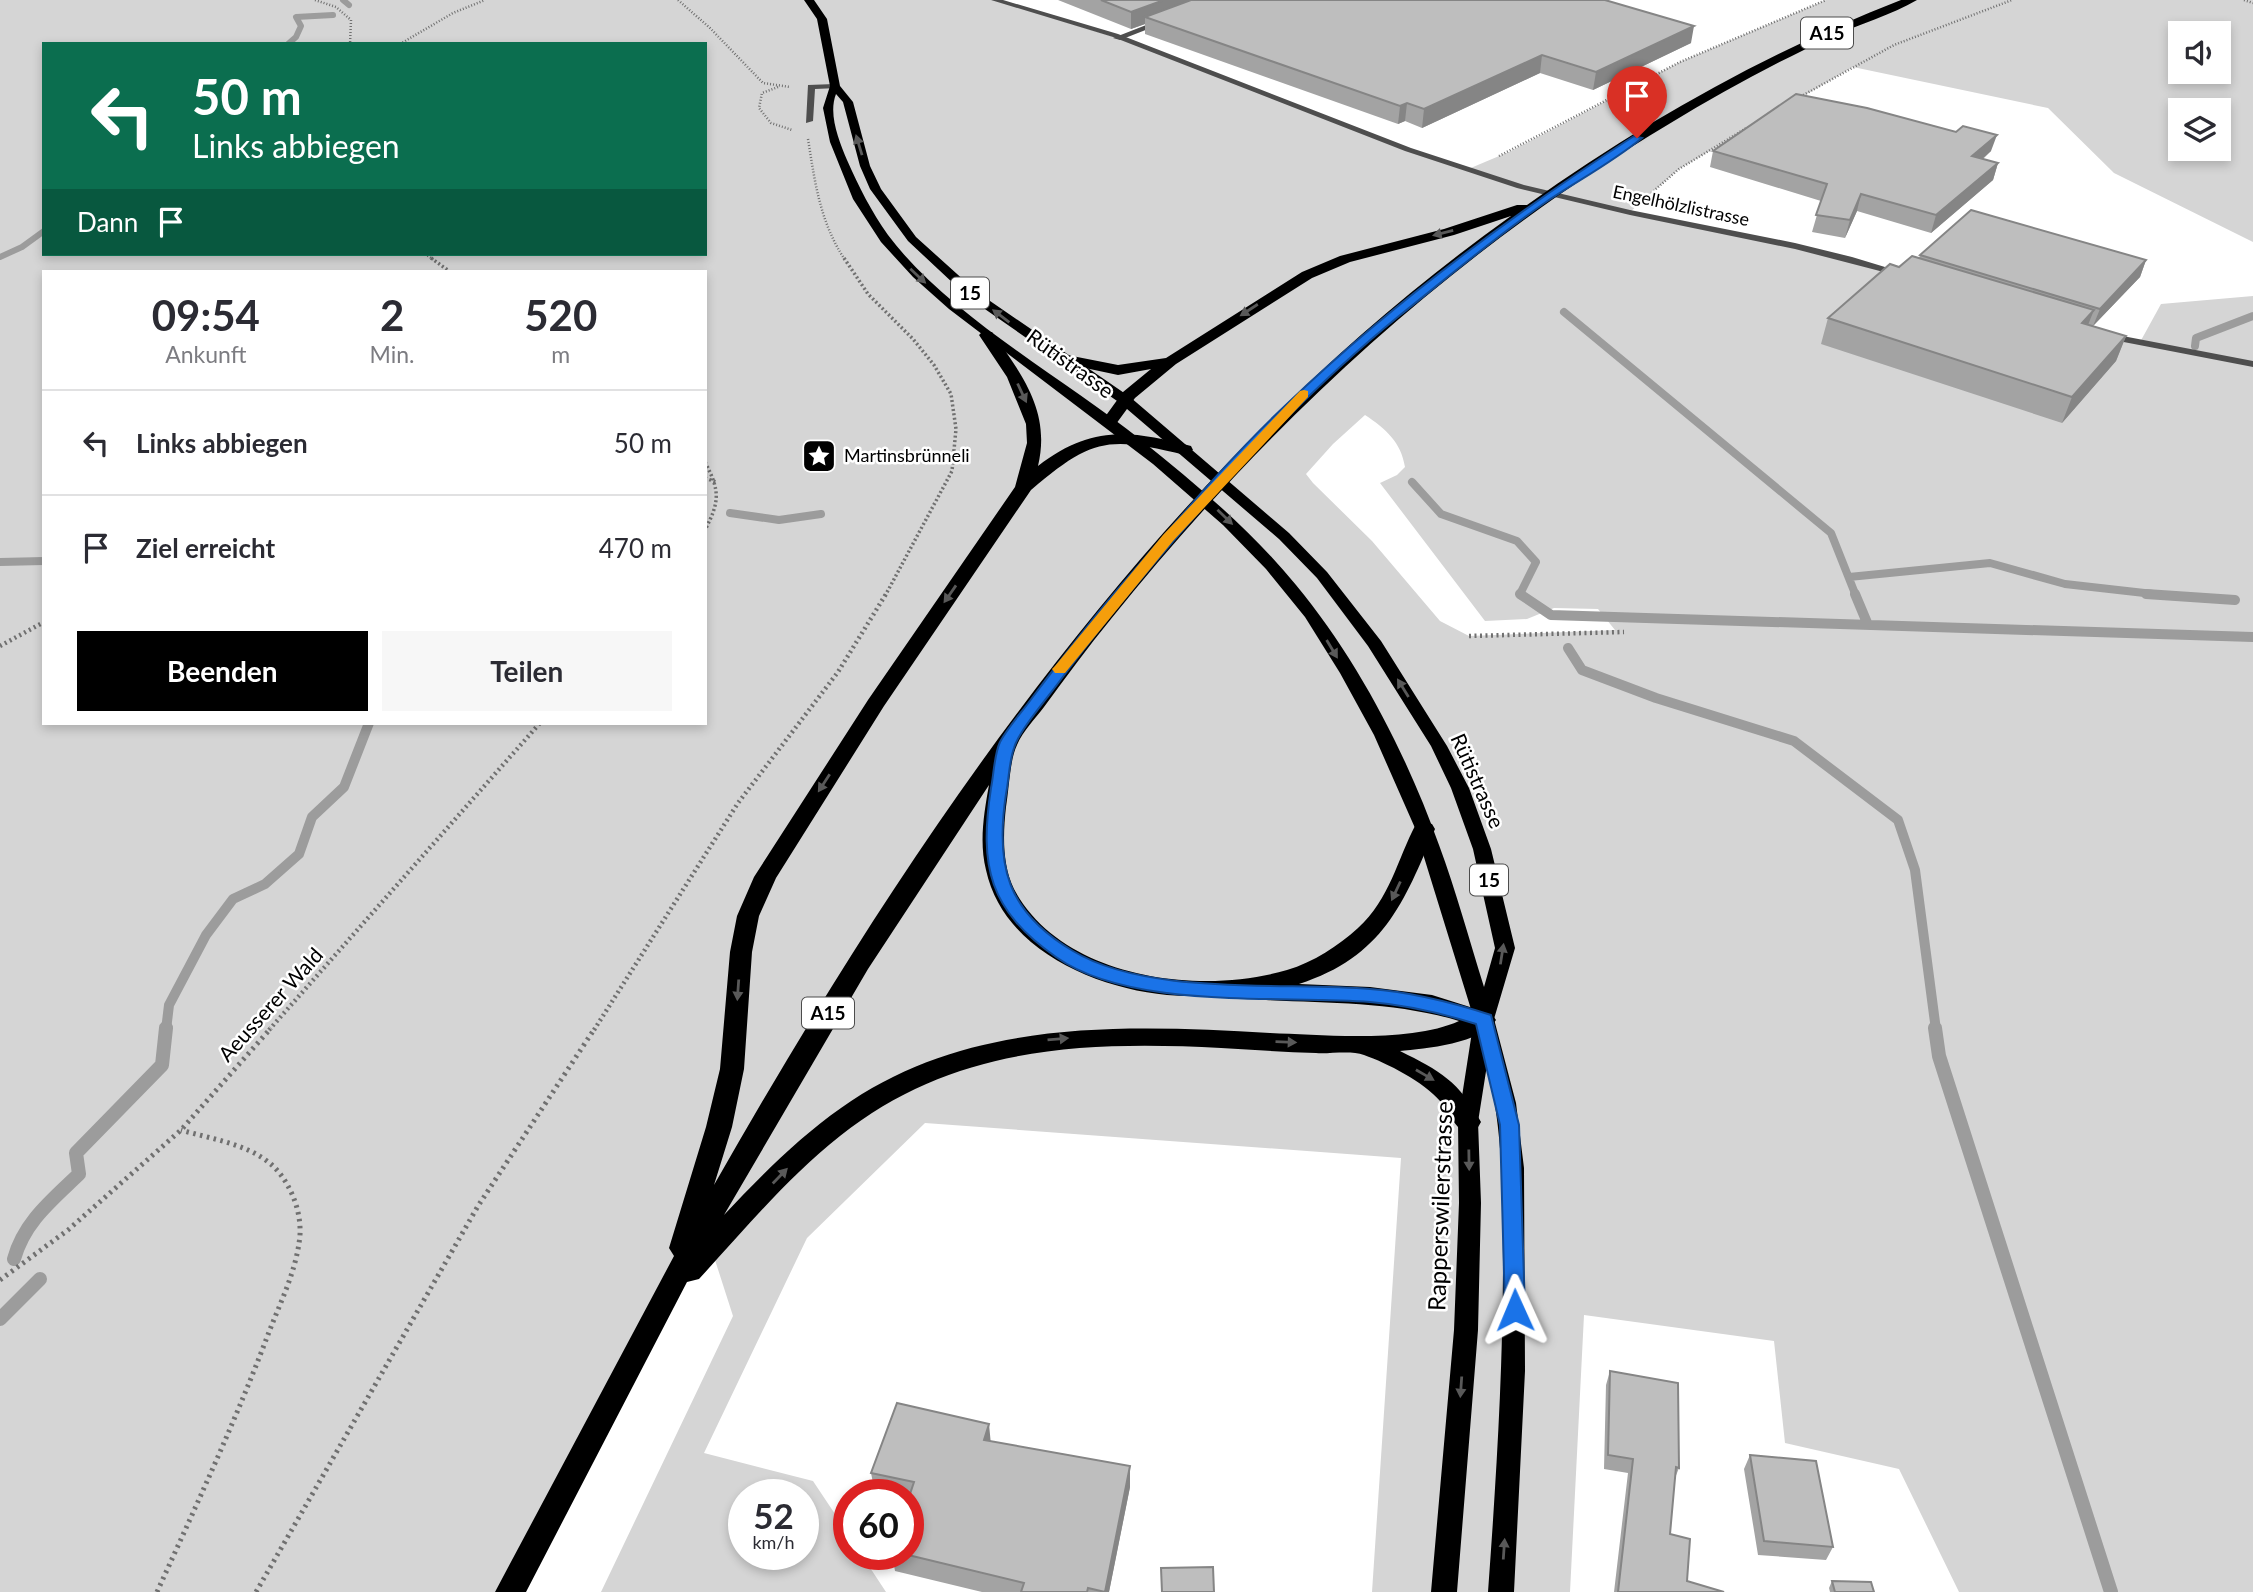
<!DOCTYPE html>
<html lang="de">
<meta charset="utf-8">
<style>
:root{--surface:#fff;--page:#f7f7f7;--text:#2b2b33;--muted:#7c7c81;--line:#e1e1e2;--accent:#000}
body{margin:0;font-family:Lato,sans-serif;background:var(--page);color:var(--text);height:100vh;display:flex;flex-direction:column;font-size:26px;white-space:nowrap}
*{box-sizing:border-box;margin:0}
p{font-size:23px;color:var(--muted)}
.icon{flex:none;width:38px;height:38px;fill:none;stroke:currentColor;stroke-width:2;stroke-linecap:round;stroke-linejoin:round}
.map{position:relative;flex:1;overflow:hidden}
.details{position:absolute;left:42px;top:270px;width:665px;height:455px;display:flex;flex-direction:column;background:var(--surface);border-radius:0px;box-shadow:0 4px 10px #0003}
.details>*{flex:none}
.guide{position:absolute;left:42px;top:42px;width:665px;height:214px;border-radius:0px;box-shadow:0 4px 10px #0003;background:#0b6e4f;color:#fff;overflow:hidden}
.tools{position:absolute;left:2168px;top:21px;display:grid;gap:14px}
.tools a{display:grid;place-items:center;width:63px;height:63px;border-radius:0px;background:var(--surface);box-shadow:0 4px 10px #0003;font-size:35px}
.speed{position:absolute;left:728px;top:1479px;display:flex;gap:14px;font-size:35px;font-weight:700;text-align:center}
.speed>*{display:grid;place-content:center;width:91px;height:91px;border-radius:50%;background:var(--surface);box-shadow:0 4px 10px #0003;line-height:1}
.speed small{font-size:18px;font-weight:400}
.speed .limit{border:10px solid #d22;background:#fff;color:#111}
.pin{position:absolute;display:grid;place-items:center;width:60px;height:60px;color:#fff;margin:-72px -30px;border-radius:50% 50% 50% 0;rotate:-45deg;box-shadow:0 0 7px #0007}
.pin .icon{rotate:45deg}
.me{position:absolute;width:77px;margin:-38px;rotate:359deg;stroke-linejoin:round;filter:drop-shadow(0 0 5px #0008)}
.turn{display:flex;align-items:center;gap:24px;height:147px;padding:0 35px;font-size:32px}
.turn .icon{width:91px;height:91px;stroke-width:2.5}
.turn b{display:block;font-size:49px;line-height:60px}
.then{display:flex;align-items:center;height:66px;padding:0 35px;background:#0003;gap:14px;font-size:26px}
.eta{display:flex;justify-content:space-evenly;align-items:center;height:119px;text-align:center}
.eta b{font-size:42px;font-weight:700;line-height:49px}
.action{display:flex;gap:14px;margin-top:auto;padding:14px 35px}
.action a{flex:1;height:80px;border-radius:0px;background:var(--accent);color:#fff;font-size:28px;font-weight:700;line-height:80px;text-align:center}
.action a+a{background:var(--page);color:var(--text)}
ul{padding:0;list-style:none}
li{display:flex;align-items:center;gap:21px;height:105px;padding:0 35px;border-top:2px solid var(--line)}
li div{flex:1}
li b{display:block;font-size:26px}
li em{font-style:normal}
.map>svg:first-child{display:block}
.green{fill:#d5d5d5;fill-rule:evenodd}
.lines{fill:none;stroke-linecap:round;stroke-linejoin:round}
.stream-far3{stroke:#9c9c9c;stroke-width:6}
.stream-far2{stroke:#9c9c9c;stroke-width:8}
.stream-far1{stroke:#9c9c9c;stroke-width:10}
.stream{stroke:#9c9c9c;stroke-width:14}
.path-far3{stroke:#707070;stroke-width:2.5;stroke-dasharray:1 2;stroke-linecap:butt}
.path-far2{stroke:#707070;stroke-width:3.5;stroke-dasharray:2 2.5;stroke-linecap:butt}
.path-far1{stroke:#707070;stroke-width:4.5;stroke-dasharray:2 3.5;stroke-linecap:butt}
.path{stroke:#707070;stroke-width:5;stroke-dasharray:2.5 4.5;stroke-linecap:butt}
.lane{fill:#4e4e4e;fill-rule:evenodd}
.street{fill:#4e4e4e;fill-rule:evenodd}
.primary{fill:#000;fill-rule:evenodd}
.highway{fill:#000;fill-rule:evenodd}
.wall{fill:#a3a3a3}
.shaded-wall{fill:#858585}
.building{fill:#bebebe;stroke:#858585;stroke-width:2}
.oneway{fill:#595959}
.route{fill:#1a73e8;stroke:#114b97;stroke-width:2}
.slow{fill:#f59e0b}
.labels{text-anchor:middle;stroke-width:5;stroke-linejoin:round;paint-order:stroke}
.far-street-label{font-size:18px;fill:#000;stroke:#fff}
.far-poi-label{font-size:18px;fill:#000;stroke:#fff;text-anchor:start}
.shield{fill:#fff;stroke:#4c4c4c;stroke-width:2}
.shield-label{font-size:19px;font-weight:bold;fill:#000}
.street-label{font-size:21px;fill:#000;stroke:#fff}
.near-street-label{font-size:24px;fill:#000;stroke:#fff}
</style>
<div class="map">
<svg width="2253" height="1592" viewBox="0 0 2253 1592">
<rect width="100%" height="100%" fill="#fff"/>
<path class="green" d="M0 0H995L1117 38 1466 170 1511 151 1680 62 1826 0H2253V242L2114 173 2048 108 1853 67 1679 169 1630 212 1840 255 2139 344 2161 304 2253 296V1592H1959L1899 1469 1785 1443 1774 1341 1584 1315 1570 1592H1372L1401 1158 925 1123 807 1238 704 1453 813 1481 849 1535V1554H861L886 1592H601L733 1316 697 1204 686 1235 510 1592H0ZM2180 33H2219V72H2180ZM44 44H705V254H44ZM2180 110H2219V149H2180ZM44 271H705V723H44ZM1365 415C1386 429 1401 442 1405 467L1397 475 1380 483 1485 621 1527 619 1554 608 1598 609 1615 630 1469 636 1440 621 1372 541 1313 483 1306 474 1333 444ZM744 1494H803V1554H744Z"/>
<g class="lines">
<path class="stream-far3" d="M343 0 349 5
M288 44 296 37 301 26 296 17 333 15
M0 257 22 247 44 231"/>
<path class="stream-far2" d="M1564 312 1831 533 1856 596
M2195 346 2196 338 2253 316
M1412 482 1441 514 1517 541 1536 562 1520 594 1522 596
M730 513 779 520 821 514
M0 562 44 561
M1849 577 1990 563 2065 584 2171 596"/>
<path class="stream-far1" d="M1520 594 1551 615 2253 637
M1855 594 1868 625
M2146 594 2235 600
M1568 648 1582 670 1656 698 1794 741 1898 820 1915 870 1936 1030
M166 1030 169 1005 206 935 233 899 265 884 299 854 312 817 344 787 369 723"/>
<path class="stream" d="M1935 1028 1939 1056 2111 1592
M14 1259C24 1222 52 1200 79 1174L76 1153 162 1065 166 1028
M0 1319 40 1279"/>
<path class="path-far3" d="M315 0 336 7 351 20 350 44
M678 0 710 28 763 83 790 87
M2244 0 2253 3
M400 44 453 13 485 0
M778 87 762 93 759 108 771 123 792 130
M1798 98 1894 45 2012 0
M808 139C815 183 820 222 845 260
M1499 156 1680 62 1826 0
M1649 195 1679 169 1748 127
M425 254 434 260"/>
<path class="path-far2" d="M431 258 449 271
M844 258 868 294 913 339 934 365 951 394 956 429 952 471 885 596
M705 462C720 491 720 501 705 530
M705 478 716 482"/>
<path class="path-far1" d="M1469 636 1624 632
M0 646 44 622
M269 1030 540 723
M594 1030 738 803 838 672 886 594"/>
<path class="path" d="M0 1280 68 1230 181 1130 271 1028
M157 1592C196 1506 236 1420 269 1332 281 1301 297 1269 300 1235 301 1214 294 1193 281 1175 259 1145 214 1140 181 1130
M256 1592 478 1206 595 1028"/>
<path class="lane" d="M1159 20 1166 22 1120 40 1113 38Z
M835 84 839 86 838 88 815 89 813 121 806 123 808 85Z"/>
<path class="street" d="M991 0H1003L1118 34 1411 148 1524 185 1630 210 1795 243 1852 257 1908 274 1903 277 1795 249 1630 215 1517 188 1405 151 1113 37Z
M2107 333 2253 361V367L2103 338V334Z"/>
<path class="primary" d="M804 0H814L827 19 840 86 853 102 870 166 881 189 916 237 977 292 1130 397 1289 533 1327 572 1381 641 1447 746 1469 788 1491 849 1515 948 1494 1019 1516 1103 1524 1168 1525 1371 1514 1592H1488C1496 1482 1503 1372 1503 1261 1503 1194 1503 1130 1487 1065L1478 1122 1481 1203 1478 1330 1457 1592H1431L1454 1330 1459 1203 1458 1122 1474 1019 1415 828 1374 735 1340 673 1305 617 1266 569 1223 525 1153 464 949 309 913 277 881 242 853 199 830 142 823 108 830 86 817 19ZM836 94 843 102 860 166 870 189 908 241 969 298 1120 403 1279 539 1317 578 1368 646 1431 746 1451 788 1473 849 1495 948 1484 987C1469 939 1456 891 1439 845 1406 753 1358 660 1296 585 1251 530 1196 484 1141 440 1063 378 947 314 888 235 871 211 859 187 847 160 839 141 828 114 836 94Z"/>
<path class="highway" d="M1901 0H1917C1892 15 1859 24 1832 37 1776 62 1722 92 1669 124 1453 253 1268 423 1111 619 1088 647 1066 677 1044 707 1035 719 1023 731 1017 745 1010 759 1009 789 1006 807 1003 834 1002 864 1014 889 1061 978 1199 996 1287 970 1314 962 1338 946 1358 928 1390 899 1397 860 1416 824L1424 822 1432 824 1435 829C1404 903 1383 957 1299 984L1370 987 1432 995 1492 1014 1496 1020C1483 1043 1424 1049 1400 1051 1440 1071 1459 1081 1481 1122L1477 1129C1470 1131 1463 1133 1458 1127 1451 1119 1447 1109 1440 1101 1424 1082 1387 1063 1364 1055 1351 1050 1330 1054 1316 1053 1285 1052 1253 1050 1221 1048 1083 1041 953 1046 840 1136 787 1178 744 1230 699 1279L687 1282 526 1592H495L674 1256 669 1248 706 1127 720 1069 730 952 737 916 754 877 868 700 1015 487 1027 443 1026 424 1007 377 979 335 982 332H992C1022 375 1051 411 1038 466 1091 425 1130 430 1191 446L1193 450 1185 455C1108 436 1092 438 1031 490L884 706 776 878 759 916 752 952 744 1069 732 1127 714 1185C921 821 1166 462 1511 216L1454 235 1350 262 1312 278 1176 364 1135 398 1116 424 1110 426 1102 421 1123 392 1151 369 1118 375 1057 362 1054 359 1057 356 1062 354 1118 365 1166 358 1302 272 1340 256 1444 229 1517 205H1527C1643 122 1768 52 1901 0ZM989 785C984 813 979 842 986 870 1003 949 1094 988 1167 995 1196 998 1224 994 1252 994 1256 994 1261 998 1266 1000 1330 1003 1397 1002 1459 1021 1411 1043 1323 1035 1270 1033 1123 1025 967 1018 841 1108 798 1138 761 1176 724 1215L868 969Z"/>
</g>
<path class="wall" d="M1058 0H1605L1691 43 1593 90 1540 73 1422 128 1405 121 1398 124 1145 34V24L1131 29Z
M1713 151H1991L1983 159 1998 163 1993 180 1931 233 1857 211 1845 238 1812 232 1821 201 1710 167Z
M1920 255 2146 260 2140 277 2093 326 2126 336 2116 361 2062 423 1821 344 1828 318 1899 267 1919 258Z
M1610 1371 1679 1468 1675 1478 1670 1534 1687 1581 1724 1592H1614L1628 1473 1604 1469 1606 1385Z
M991 1442 1130 1466V1487L1109 1592H982L895 1571 892 1554H908V1494H881L875 1493 871 1473Z
M1750 1455 1833 1547 1826 1560 1758 1555 1744 1469Z
M1832 1581 1874 1592H1830L1829 1588Z"/>
<path class="shaded-wall" d="M1164 0H1212L1145 17V24L1131 29V12Z
M1694 26 1691 43 1593 90 1596 72Z
M1542 55 1540 73 1422 128 1424 109Z
M1407 103 1405 121 1398 124 1400 106Z
M1997 135 1991 151 1967 172 1972 156Z
M1998 163 1993 180 1931 233 1936 215Z
M1861 194 1857 211 1845 238 1850 220Z
M2146 260 2140 277 2093 326 2100 309Z
M2094 310 2084 335 2082 323Z
M2126 336 2116 361 2062 423 2072 397Z
M989 1424 991 1445 984 1440Z
M1130 1466V1487L1109 1592H1105Z"/>
<path class="building" d="M1101 0H1164L1131 12Z
M1191 0H1605L1694 26 1596 72 1542 55 1424 109 1407 103 1400 106 1145 17Z
M1796 94 1867 108 1956 132 1963 126 1997 135 1972 156 1998 163 1936 215 1861 194 1850 220 1816 215 1827 184 1713 151Z
M1971 210 2146 260 2100 309 1920 255Z
M1912 256 2094 310 2082 323 2126 336 2072 397 1828 318 1890 264 1899 267Z
M1610 1371 1678 1383 1679 1468 1676 1467 1670 1534 1690 1539 1687 1581 1724 1592H1618L1633 1459 1608 1455Z
M897 1403 989 1424 984 1440 1130 1466 1105 1592 1088 1588 1087 1592H1021L1024 1583 904 1554H908V1500L914 1482 871 1473Z
M1750 1455 1816 1461 1833 1547 1764 1541Z
M1213 1567 1214 1592H1162L1161 1568Z
M1832 1581 1871 1582 1874 1592H1835Z"/>
<defs><path id="oneway-solid" d="M-6-.8H1V-3.2L6.5 0L1 3.2V.8H-6Z" transform="scale(1.75)"/></defs>
<g class="oneway">
<use href="#oneway-solid" transform="translate(859 145) rotate(-107)"/>
<use href="#oneway-solid" transform="translate(1443 233) rotate(166)"/>
<use href="#oneway-solid" transform="translate(918 276) rotate(43)"/>
<use href="#oneway-solid" transform="translate(1249 310) rotate(147)"/>
<use href="#oneway-solid" transform="translate(1001 316) rotate(-143)"/>
<use href="#oneway-solid" transform="translate(1022 393) rotate(65)"/>
<use href="#oneway-solid" transform="translate(1225 517) rotate(44)"/>
<use href="#oneway-solid" transform="translate(950 594) rotate(125)"/>
<use href="#oneway-solid" transform="translate(1332 649) rotate(59)"/>
<use href="#oneway-solid" transform="translate(1403 688) rotate(-122)"/>
<use href="#oneway-solid" transform="translate(824 783) rotate(123)"/>
<use href="#oneway-solid" transform="translate(1396 891) rotate(115)"/>
<use href="#oneway-solid" transform="translate(1502 954) rotate(-81)"/>
<use href="#oneway-solid" transform="translate(738 990) rotate(94)"/>
<use href="#oneway-solid" transform="translate(1058 1039) rotate(-5)"/>
<use href="#oneway-solid" transform="translate(1286 1042) rotate(2)"/>
<use href="#oneway-solid" transform="translate(1425 1075) rotate(30)"/>
<use href="#oneway-solid" transform="translate(1469 1160) rotate(89)"/>
<use href="#oneway-solid" transform="translate(780 1176) rotate(-46)"/>
<use href="#oneway-solid" transform="translate(1461 1387) rotate(94)"/>
<use href="#oneway-solid" transform="translate(1504 1549) rotate(-86)"/>
</g>
<path class="route" d="M1634 136 1642 138C1613 162 1577 181 1546 202 1495 237 1447 278 1399 316 1315 384 1240 464 1169 546 1132 589 1096 632 1062 678 1050 695 1019 730 1014 748 1009 762 1009 779 1006 794 995 866 1007 912 1073 951 1147 996 1283 982 1370 989 1412 992 1451 1002 1491 1015L1519 1125 1525 1310 1522 1316 1515 1319 1508 1316 1505 1310 1500 1125 1476 1024C1441 1013 1407 1005 1370 1002 1279 995 1131 1010 1056 957 989 910 979 867 991 788 994 774 994 755 1000 742 1008 727 1022 712 1032 698 1062 658 1092 619 1124 582 1177 521 1229 458 1288 403 1393 302 1512 215 1634 136Z"/>
<path class="slow" d="M1304 390 1308 391V397L1173 541 1065 673H1055L1052 669 1055 666 1163 535 1300 391Z"/>
<defs>
<g id="sight-square" transform="scale(1.75)"><rect x="-9" y="-9" width="18" height="18" rx="4" fill="#000" stroke="#fff"/><path d="M0-6L1.8-2.2L6-1.7L2.9 1.2L3.7 5.4L0 3.3L-3.7 5.4L-2.9 1.2L-6-1.7L-1.8-2.2Z" fill="#fff"/></g>
</defs>
<g fill-rule="evenodd">
<use href="#sight-square" x="819" y="456"/>
</g>
<g class="labels">
<g class="far-street-label">
<text transform="translate(1681 206) rotate(12)" y="6">Engelhölzlistrasse</text>
</g>
<g class="far-poi-label">
<text x="844" y="462">Martinsbrünneli</text>
</g>
<g class="shield">
<rect x="1801" y="17.5" width="52" height="31" rx="5"/>
<rect x="951" y="277.5" width="38" height="31" rx="5"/>
<rect x="1470" y="864.5" width="38" height="31" rx="5"/>
<rect x="802" y="997.5" width="52" height="31" rx="5"/>
</g>
<g class="shield-label">
<text x="1827" y="40">A15</text>
<text x="970" y="300">15</text>
<text x="1489" y="887">15</text>
<text x="828" y="1020">A15</text>
</g>
<g class="street-label">
<text transform="translate(1070 364) rotate(36)" y="7">Rütistrasse</text>
<text transform="translate(1477 781) rotate(66)" y="7">Rütistrasse</text>
<text transform="translate(271 1005) rotate(-48)" y="7">Aeusserer Wald</text>
</g>
<g class="near-street-label">
<text transform="translate(1441 1206) rotate(-88)" y="8">Rapperswilerstrasse</text>
</g>
</g>
</svg>
<div class="tools">
<a><svg class="icon" aria-label="sound" viewBox="0 0 24 24"><path d="M4 9h4l5-4v14l-5-4H4zM17 9q2 3 0 6"/></svg></a>
<a><svg class="icon" aria-label="layers" viewBox="0 0 24 24"><path d="M12 4l9 5-9 5-9-5zM3 14l9 5 9-5"/></svg></a>
</div>
<div class="speed"><div>52<small>km/h</small></div><div class="limit">60</div></div>
<div class="pin" style="left:1637px;top:138px;background:#d93025"><svg class="icon" aria-label="arrive" viewBox="0 0 24 24"><path d="M6 21V4h12l-3 4 3 4H6"/></svg></div>
<svg class="me" style="left:1515px;top:1310px" viewBox="-20 -20 40 40"><path d="M0-17L14 15 0 8-14 15z" fill="#1a73e8" stroke="#fff" stroke-width="4"/></svg>
<div class="guide">
<div class="turn"><svg class="icon" aria-label="left" viewBox="0 0 24 24"><path d="M17 20v-9H6M10 6l-5 5 5 5"/></svg><div><b>50 m</b>Links abbiegen</div></div>
<div class="then">Dann<svg class="icon" aria-label="arrive" viewBox="0 0 24 24"><path d="M6 21V4h12l-3 4 3 4H6"/></svg></div>
</div>
<section class="details">
<div class="eta">
<div><b>09:54</b><p>Ankunft</p></div>
<div><b>2</b><p>Min.</p></div>
<div><b>520</b><p>m</p></div>
</div>
<ul>
<li><svg class="icon" aria-label="left" viewBox="0 0 24 24"><path d="M17 20v-9H6M10 6l-5 5 5 5"/></svg><div><b>Links abbiegen</b></div><em>50 m</em></li>
<li><svg class="icon" aria-label="arrive" viewBox="0 0 24 24"><path d="M6 21V4h12l-3 4 3 4H6"/></svg><div><b>Ziel erreicht</b></div><em>470 m</em></li>
</ul>
<div class="action"><a>Beenden</a><a>Teilen</a></div>
</section>
</div>
